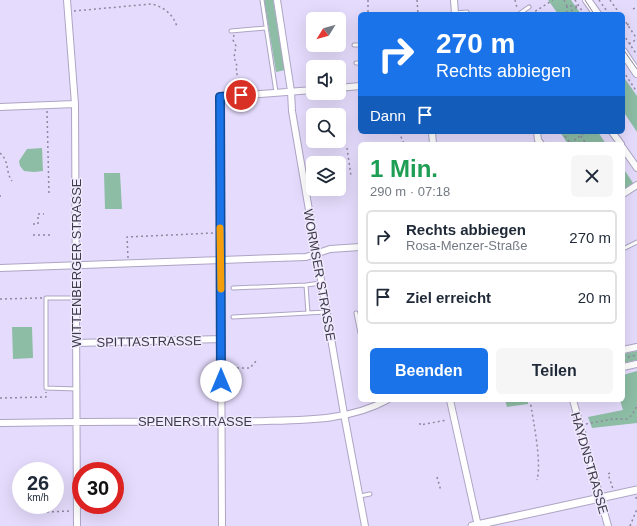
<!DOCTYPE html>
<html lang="de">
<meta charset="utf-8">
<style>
:root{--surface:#fff;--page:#f6f6f7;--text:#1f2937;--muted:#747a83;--line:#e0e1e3;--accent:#1a73e8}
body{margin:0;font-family:Helvetica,sans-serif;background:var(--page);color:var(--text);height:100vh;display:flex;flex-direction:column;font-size:15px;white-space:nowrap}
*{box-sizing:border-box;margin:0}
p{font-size:13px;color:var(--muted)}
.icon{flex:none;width:22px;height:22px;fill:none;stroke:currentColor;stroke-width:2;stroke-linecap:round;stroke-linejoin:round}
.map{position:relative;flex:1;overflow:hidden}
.sheet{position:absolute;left:358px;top:142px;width:267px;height:260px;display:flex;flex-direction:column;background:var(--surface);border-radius:6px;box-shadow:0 4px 16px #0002}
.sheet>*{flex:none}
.top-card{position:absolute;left:358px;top:12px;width:267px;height:122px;border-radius:6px;box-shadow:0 4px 16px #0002;background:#1a73e8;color:#fff;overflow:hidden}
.needle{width:26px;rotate:233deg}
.tools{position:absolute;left:306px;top:12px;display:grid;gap:8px}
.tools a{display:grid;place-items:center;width:40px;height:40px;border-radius:6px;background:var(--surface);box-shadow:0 4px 16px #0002;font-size:20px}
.speed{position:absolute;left:12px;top:462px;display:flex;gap:8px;font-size:20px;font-weight:700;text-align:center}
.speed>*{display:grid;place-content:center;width:52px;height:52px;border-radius:50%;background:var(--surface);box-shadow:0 4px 16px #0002;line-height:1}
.speed small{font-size:10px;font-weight:400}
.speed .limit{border:6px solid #d22;background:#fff;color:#111}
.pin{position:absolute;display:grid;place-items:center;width:34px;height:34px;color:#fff;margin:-17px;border:2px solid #fff;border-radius:50%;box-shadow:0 1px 4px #0007}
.me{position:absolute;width:44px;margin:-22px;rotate:0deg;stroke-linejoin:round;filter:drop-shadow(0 0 3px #0008)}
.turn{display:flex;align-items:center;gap:14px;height:84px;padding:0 12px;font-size:18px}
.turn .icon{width:52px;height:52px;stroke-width:2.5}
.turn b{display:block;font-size:28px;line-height:34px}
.then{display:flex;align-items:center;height:38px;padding:0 12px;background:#0003;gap:8px;font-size:15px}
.round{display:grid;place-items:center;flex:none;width:42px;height:42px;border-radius:6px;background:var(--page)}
.overview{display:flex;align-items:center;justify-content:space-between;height:68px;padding:0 12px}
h1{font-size:24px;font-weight:600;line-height:30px;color:#1e9e55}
.button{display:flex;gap:8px;margin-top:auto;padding:8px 12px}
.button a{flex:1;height:46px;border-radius:6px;background:var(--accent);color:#fff;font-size:16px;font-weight:600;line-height:46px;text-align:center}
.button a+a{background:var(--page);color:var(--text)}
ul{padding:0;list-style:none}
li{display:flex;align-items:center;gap:12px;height:54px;margin:0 8px 6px;padding:0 4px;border:2px solid var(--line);border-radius:6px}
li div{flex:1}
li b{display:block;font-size:15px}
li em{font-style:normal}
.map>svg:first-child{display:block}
.green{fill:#8dbda5}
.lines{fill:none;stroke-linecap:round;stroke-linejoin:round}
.service-casing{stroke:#aea5c4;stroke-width:5}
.minor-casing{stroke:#aea5c4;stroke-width:8}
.tertiary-casing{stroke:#aea5c4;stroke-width:9}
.secondary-casing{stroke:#aea5c4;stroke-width:10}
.path{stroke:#8f889f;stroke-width:1.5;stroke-dasharray:2 3;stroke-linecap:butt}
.service{stroke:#fff;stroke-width:3}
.minor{stroke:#fff;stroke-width:6}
.tertiary{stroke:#fff;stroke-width:7}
.secondary{stroke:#fff;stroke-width:8}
.tram{stroke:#8d869d;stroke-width:1}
.route-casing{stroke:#114b97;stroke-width:10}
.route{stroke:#1a73e8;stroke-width:7}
.slow{stroke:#f59e0b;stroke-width:7}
.labels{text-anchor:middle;stroke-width:3;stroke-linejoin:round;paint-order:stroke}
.street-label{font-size:13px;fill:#3e3a48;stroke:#f0eaff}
</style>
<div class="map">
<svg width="637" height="526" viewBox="0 0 637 526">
<rect width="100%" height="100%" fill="#e5dbfc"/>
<path class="green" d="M264 0H273L285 70 276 72Z
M548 0H571L581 14H558Z
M623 76 637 96V132L623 111Z
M560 132H598L606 144H568Z
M42 148 43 171 34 172 24 171 20 166 19 161 27 149Z
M623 168 633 183 623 190Z
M104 173H120L122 209H105Z
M12 327H32L33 358 13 359Z
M637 351V360L623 363V354Z
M637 371V423L592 428 588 417 623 410 620 400H623V375Z
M505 400H528V404L507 407Z"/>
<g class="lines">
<g class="service-casing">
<path id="service" d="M262 0 276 92
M455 13 467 12
M519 14 529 7
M231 31 266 28
M354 45H360
M356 63H360
M623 249 637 242
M321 283 306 285 308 313 326 312
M233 288 306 285
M75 298H46V388L77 389
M356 313 360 333
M233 317 308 313
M360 496 370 494"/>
</g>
<g class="minor-casing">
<path id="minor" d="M67 0 75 104 77 526
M277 0 291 91 292 111 344 414 365 526
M454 0 455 14
M339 88 360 86
M0 107 75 104
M432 132 433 144
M537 132 538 140 541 144
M612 132 621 144
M623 148 637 168
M623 194 637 185
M0 268 306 257 330 249 360 247
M77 343 221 339
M623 350 637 347
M623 367 637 364
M450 400 478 526
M573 400 608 526
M0 423C57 422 113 421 170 422 202 422 234 422 266 421 307 420 351 420 387 400
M222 526 220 97 313 90"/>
</g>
<g class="tertiary-casing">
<path id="tertiary" d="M472 526 637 490"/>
</g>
<g class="secondary-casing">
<path id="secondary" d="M587 0 597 14
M623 52 637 73"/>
</g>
<path class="path" d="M368 0V14
M417 0 418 14
M515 0 517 8
M564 0 567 6H579
M575 0 584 14
M599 0 609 14
M610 0 620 14
M567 6V14
M633 9 637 7
M74 11 151 4C163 6 174 15 177 27
M531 14 553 0
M567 14 577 7
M623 18 637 39
M623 28 630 23
M623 34 637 55
M234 35 233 40 236 46 234 57 237 66 236 72 239 79 240 89
M629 44 637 39
M623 71 637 92
M47 111 49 194
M399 132 404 144
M562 132 571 144
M581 136 586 144
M570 143 586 132
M347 148 351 176
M0 153C10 162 5 171 12 181
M0 196H1
M33 224H38V214H44
M33 235H51V237
M128 258 127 237 214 233
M0 299 42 298
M623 358 637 355
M227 368H250L256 361
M0 398 46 397V392
M530 400C533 420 542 462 537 480
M420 423V425L447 420
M586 424 613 419H627L632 415 637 406
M610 473 608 474 613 489
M437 477 441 491
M636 497 637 502
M44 505V512L71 511
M630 526 637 509"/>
<use href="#service" class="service"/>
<use href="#minor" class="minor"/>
<use href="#tertiary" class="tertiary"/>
<use href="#secondary" class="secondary"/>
<path class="tram" d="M585 0 594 14
M623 49 637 69"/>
</g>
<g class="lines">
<g class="route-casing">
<path id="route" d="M221 381 220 97 241 95"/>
</g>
<use href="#route" class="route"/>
<path class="slow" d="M220 228 221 289"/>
</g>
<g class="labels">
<g class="street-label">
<text transform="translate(76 263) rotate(-90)" y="5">WITTENBERGER STRASSE</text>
<text transform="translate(320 275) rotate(80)" y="5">WORMSER STRASSE</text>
<text transform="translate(149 341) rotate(-1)" y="5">SPITTASTRASSE</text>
<text x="195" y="426">SPENERSTRASSE</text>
<text transform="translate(590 463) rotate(74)" y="5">HAYDNSTRASSE</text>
</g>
</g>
</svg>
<div class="tools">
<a><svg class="needle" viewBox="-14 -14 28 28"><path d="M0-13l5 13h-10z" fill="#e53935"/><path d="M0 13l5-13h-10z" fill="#747a83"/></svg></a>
<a><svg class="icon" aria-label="sound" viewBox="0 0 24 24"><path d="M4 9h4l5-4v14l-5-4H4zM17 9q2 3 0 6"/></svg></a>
<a><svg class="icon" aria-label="search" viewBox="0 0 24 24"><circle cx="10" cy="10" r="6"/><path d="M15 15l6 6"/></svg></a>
<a><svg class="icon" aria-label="layers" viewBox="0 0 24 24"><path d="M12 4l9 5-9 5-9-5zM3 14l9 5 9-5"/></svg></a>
</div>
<div class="speed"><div>26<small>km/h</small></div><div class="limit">30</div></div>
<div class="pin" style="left:241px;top:95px;background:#d93025"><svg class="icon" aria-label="arrive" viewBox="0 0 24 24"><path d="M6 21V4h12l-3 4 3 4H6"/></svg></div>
<svg class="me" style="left:221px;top:381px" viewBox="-20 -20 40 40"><circle r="19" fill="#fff"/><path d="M0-13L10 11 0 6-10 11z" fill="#1a73e8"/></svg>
<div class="top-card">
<div class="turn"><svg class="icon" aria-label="right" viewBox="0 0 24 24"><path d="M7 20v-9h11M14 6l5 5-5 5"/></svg><div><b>270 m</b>Rechts abbiegen</div></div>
<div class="then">Dann<svg class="icon" aria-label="arrive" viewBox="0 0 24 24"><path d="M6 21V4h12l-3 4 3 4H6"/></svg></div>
</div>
<section class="sheet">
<div class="overview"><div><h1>1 Min.</h1><p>290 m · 07:18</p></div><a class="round"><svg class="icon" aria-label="close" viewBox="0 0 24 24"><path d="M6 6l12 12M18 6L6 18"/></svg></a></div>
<ul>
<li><svg class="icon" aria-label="right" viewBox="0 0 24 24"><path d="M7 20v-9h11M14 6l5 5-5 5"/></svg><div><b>Rechts abbiegen</b><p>Rosa-Menzer-Straße</p></div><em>270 m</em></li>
<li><svg class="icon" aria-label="arrive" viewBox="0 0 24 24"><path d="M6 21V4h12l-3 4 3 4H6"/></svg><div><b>Ziel erreicht</b></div><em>20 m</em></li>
</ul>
<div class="button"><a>Beenden</a><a>Teilen</a></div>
</section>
</div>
